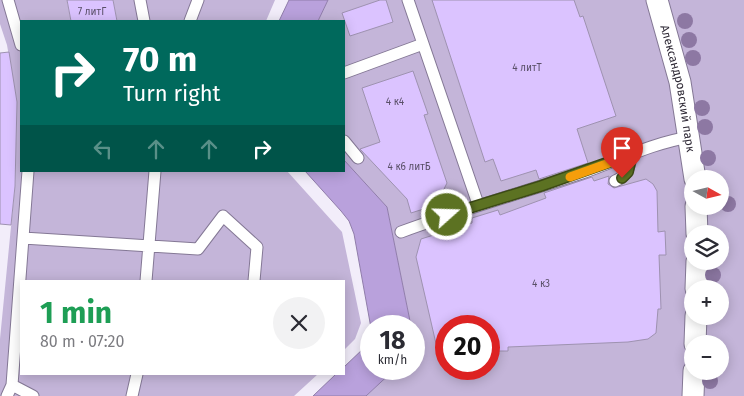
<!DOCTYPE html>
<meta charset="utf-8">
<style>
:root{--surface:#fff;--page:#f2f2f3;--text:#2b2b33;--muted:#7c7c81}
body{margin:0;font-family:"Fira Sans",sans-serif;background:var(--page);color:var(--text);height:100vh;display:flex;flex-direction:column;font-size:19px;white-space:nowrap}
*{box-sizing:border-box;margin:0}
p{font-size:16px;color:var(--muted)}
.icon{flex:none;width:28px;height:28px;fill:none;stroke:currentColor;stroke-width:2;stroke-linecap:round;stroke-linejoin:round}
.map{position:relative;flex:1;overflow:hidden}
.side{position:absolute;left:20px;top:280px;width:325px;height:95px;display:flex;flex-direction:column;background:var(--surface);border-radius:0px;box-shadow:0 2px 12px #0003}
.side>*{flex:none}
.guide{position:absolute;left:20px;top:20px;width:325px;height:152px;border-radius:0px;box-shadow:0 2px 12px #0003;background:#00695c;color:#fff;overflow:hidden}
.needle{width:32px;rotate:98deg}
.controls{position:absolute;left:684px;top:170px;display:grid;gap:10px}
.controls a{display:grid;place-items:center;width:45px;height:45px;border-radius:50%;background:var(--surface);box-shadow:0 2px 12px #0003;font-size:25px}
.speed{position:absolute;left:360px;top:315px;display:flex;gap:10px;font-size:25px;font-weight:700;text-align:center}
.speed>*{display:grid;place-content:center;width:65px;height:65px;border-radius:50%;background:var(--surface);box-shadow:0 2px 12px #0003;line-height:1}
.speed small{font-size:12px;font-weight:400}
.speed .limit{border:8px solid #d22;background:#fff;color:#111}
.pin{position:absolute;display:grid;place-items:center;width:42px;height:42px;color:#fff;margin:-51px -21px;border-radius:50% 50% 50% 0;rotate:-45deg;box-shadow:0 0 5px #0007}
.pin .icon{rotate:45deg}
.me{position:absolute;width:55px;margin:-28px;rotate:70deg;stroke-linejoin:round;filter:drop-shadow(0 0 4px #0008)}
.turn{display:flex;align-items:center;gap:18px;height:105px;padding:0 20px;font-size:22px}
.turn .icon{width:65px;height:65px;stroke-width:2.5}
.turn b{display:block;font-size:35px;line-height:42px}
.lanes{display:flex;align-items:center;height:48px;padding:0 20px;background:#0003;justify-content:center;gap:25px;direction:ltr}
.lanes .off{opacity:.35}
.round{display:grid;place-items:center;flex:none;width:52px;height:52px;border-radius:26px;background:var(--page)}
.head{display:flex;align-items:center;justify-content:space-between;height:85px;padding:0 20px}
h1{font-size:30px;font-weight:700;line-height:38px;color:#1e9e55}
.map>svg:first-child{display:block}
.green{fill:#c4b5d9;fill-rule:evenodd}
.water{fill:#b9a1dc;stroke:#907daa}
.building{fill:#dbc3ff;stroke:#9e92b0}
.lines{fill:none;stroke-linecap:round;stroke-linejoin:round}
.service-casing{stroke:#847895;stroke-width:13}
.minor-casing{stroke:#847895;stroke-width:23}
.service{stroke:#fff;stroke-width:11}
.minor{stroke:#fff;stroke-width:21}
.tree{fill:#8d78a3}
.route-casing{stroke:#3c4a16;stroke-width:12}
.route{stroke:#5c7222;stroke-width:9}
.slow{stroke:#f59e0b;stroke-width:9}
.labels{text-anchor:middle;stroke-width:5;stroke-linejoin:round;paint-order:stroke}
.number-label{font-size:10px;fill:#5a5068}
.street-label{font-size:12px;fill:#2f2a36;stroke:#fdfdfd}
</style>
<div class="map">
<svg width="744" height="396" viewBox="0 0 744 396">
<rect width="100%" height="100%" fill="#f2edfa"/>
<path class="green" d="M0 0H70L67 1 71 21H21V171H287L342 232 361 323 355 339 344 350V281H21V374H318L294 396H0V339L15 186 17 102 7 45 0 24Z
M113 0H275L266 21H117Z
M328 0H744V396H366L395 369H414V326H411L387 207 344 160V21H318ZM692 179H720V206H692ZM692 234H720V261H692ZM692 289H720V316H692ZM446 326H489V369H446ZM692 344H720V371H692Z"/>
<path class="water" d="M289 0H328L318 21H279Z
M344 160 387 207 411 326H371V328L354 234 349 221 341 211 305 171H344Z
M371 334V369H395L366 396H313L336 374H344V367L365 347Z"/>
<path class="building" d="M67 0H113L117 21H71Z
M380 0H386L393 22 350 36 342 13Z
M432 0H574L580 17 583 16 616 116 577 129 588 163 539 179 536 170 501 181 493 159 485 162Z
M9 52 17 102 15 186 11 225 0 224V53Z
M413 71 428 114 424 115 447 183 436 205 411 213 407 199 360 149 380 142 362 88Z
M609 176 608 184 614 188 646 179 653 184 657 191 658 232 665 231 666 255H659L661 309H658L656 333 648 339 628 342 508 347V351H489V326H446V360L440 361 416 257 421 239 472 223V218L498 210 500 215 546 198 544 193 592 177 594 181Z"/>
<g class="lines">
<g class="service-casing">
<path id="service" d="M8 0 21 45
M140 0 144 21
M408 0 478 204
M190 21 198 0
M344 73 423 44
M344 141 358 158
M615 181C628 176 629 167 632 154
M401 232C460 210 521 193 582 173 617 161 652 143 690 137
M23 238 198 249 223 216 257 247 254 281
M146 281 155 171
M12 385 33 396
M7 396 12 385 28 171
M132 396 137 374"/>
</g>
<g class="minor-casing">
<g id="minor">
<path id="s1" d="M657 0 680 82 695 179"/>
<path d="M696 206 697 234"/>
<path d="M696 289 697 261"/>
<path d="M695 344 696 316"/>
<path d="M693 396 694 371"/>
</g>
</g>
<use href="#service" class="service"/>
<use href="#minor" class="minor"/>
</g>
<g class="tree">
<circle cx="685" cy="21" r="8"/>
<circle cx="689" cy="40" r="8"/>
<circle cx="693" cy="58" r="8"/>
<circle cx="702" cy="108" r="8"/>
<circle cx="705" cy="127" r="8"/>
<circle cx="708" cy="158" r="8"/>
<circle cx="728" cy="204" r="8"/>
<circle cx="713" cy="275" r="8"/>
<circle cx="710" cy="381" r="8"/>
</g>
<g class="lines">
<g class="route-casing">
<path id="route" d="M447 215 541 186 632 154 628 172 622 178"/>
</g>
<use href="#route" class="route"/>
<path class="slow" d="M570 177 612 162"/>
</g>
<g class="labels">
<g class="number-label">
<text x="92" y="15">7 литГ</text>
<text x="527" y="71">4 литТ</text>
<text x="395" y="105">4 к4</text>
<text x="409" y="170">4 к6 литБ</text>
<text x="541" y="287">4 к3</text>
</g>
<g class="street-label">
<text dy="4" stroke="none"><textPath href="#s1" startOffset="91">Александровский парк</textPath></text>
</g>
</g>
</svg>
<div class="controls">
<a><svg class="needle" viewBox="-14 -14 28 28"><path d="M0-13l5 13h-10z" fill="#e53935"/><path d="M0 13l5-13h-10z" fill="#7c7c81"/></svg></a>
<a><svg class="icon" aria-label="layers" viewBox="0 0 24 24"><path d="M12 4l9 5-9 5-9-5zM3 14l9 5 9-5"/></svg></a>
<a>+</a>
<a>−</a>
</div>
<div class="speed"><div>18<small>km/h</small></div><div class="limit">20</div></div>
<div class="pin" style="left:622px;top:178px;background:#d93025"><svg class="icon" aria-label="arrive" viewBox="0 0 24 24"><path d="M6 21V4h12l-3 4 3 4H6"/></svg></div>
<svg class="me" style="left:447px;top:215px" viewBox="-20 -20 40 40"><circle r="17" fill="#5c7222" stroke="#fff" stroke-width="3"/><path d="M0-11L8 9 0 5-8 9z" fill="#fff"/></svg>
<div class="guide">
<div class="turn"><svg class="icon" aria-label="right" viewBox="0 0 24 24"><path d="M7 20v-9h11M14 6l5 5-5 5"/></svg><div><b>70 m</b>Turn right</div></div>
<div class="lanes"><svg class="icon off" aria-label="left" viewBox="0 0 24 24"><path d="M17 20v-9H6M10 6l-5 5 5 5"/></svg><svg class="icon off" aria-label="ahead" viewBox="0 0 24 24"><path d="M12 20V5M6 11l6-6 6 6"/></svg><svg class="icon off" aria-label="ahead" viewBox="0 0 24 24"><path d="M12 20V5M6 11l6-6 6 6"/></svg><svg class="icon" aria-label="right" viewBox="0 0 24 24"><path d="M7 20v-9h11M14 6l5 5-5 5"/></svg></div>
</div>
<section class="side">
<div class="head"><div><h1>1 min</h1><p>80 m · 07:20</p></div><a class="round"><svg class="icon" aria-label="close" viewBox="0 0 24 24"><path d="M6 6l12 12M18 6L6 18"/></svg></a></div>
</section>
</div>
